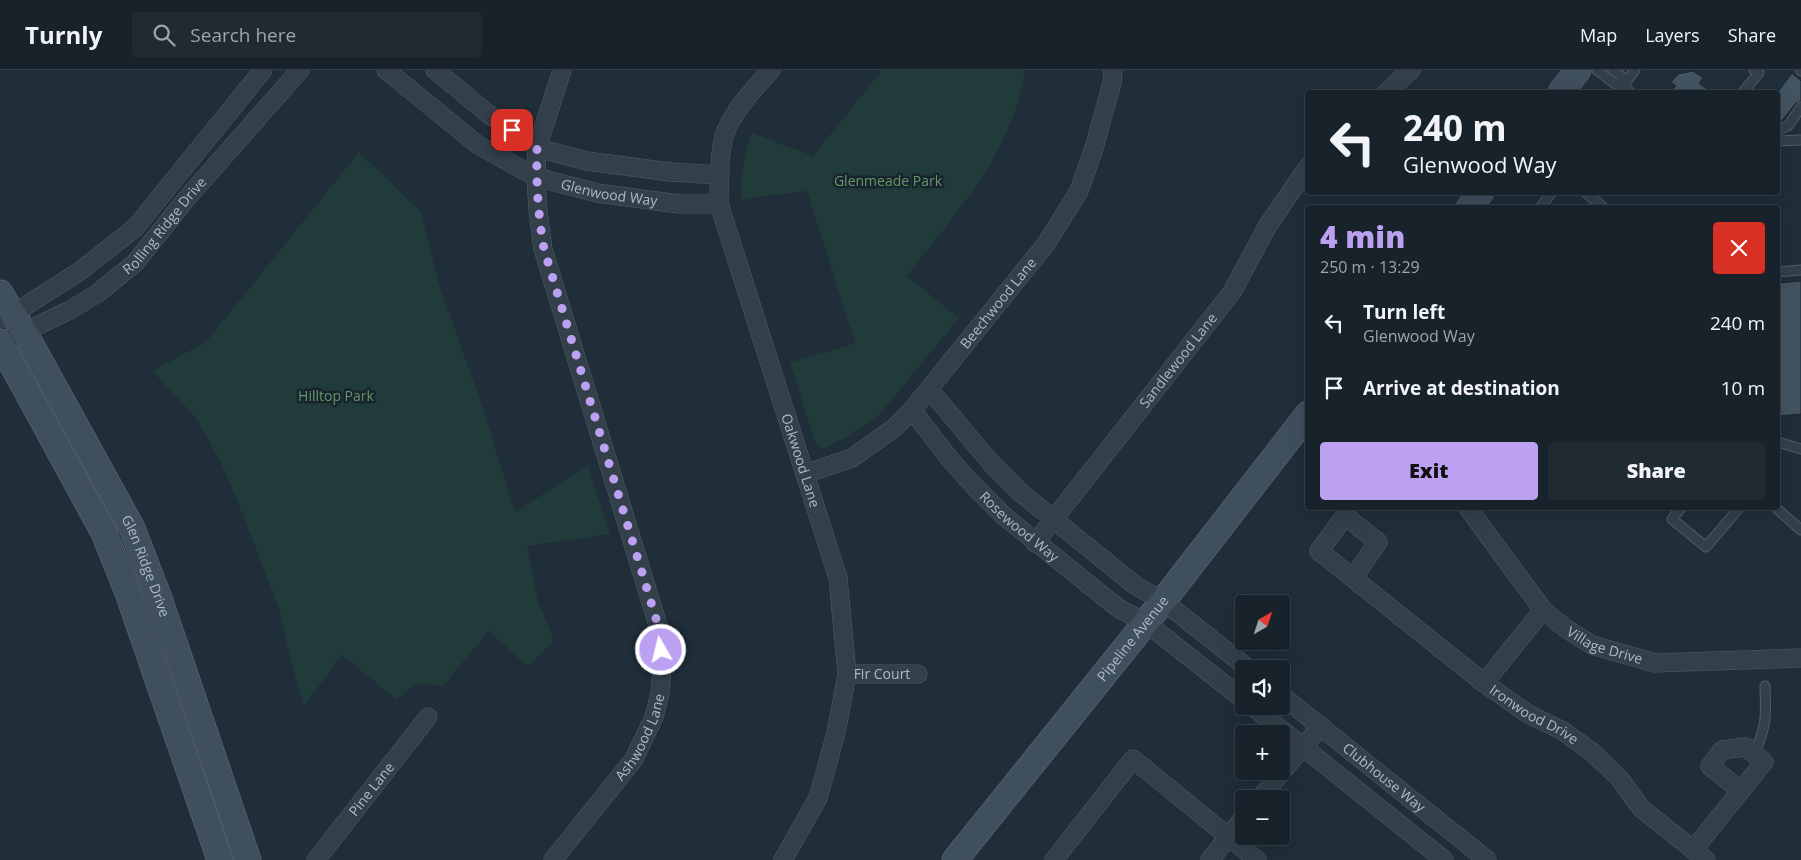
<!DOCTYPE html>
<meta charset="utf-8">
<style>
:root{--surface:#17222b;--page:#202a33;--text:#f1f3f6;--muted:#9ea4a9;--line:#363f47;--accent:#bca0f2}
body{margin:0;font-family:"Open Sans",sans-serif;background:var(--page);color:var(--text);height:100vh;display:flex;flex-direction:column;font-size:19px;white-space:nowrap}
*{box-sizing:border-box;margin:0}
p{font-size:16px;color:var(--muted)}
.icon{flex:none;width:28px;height:28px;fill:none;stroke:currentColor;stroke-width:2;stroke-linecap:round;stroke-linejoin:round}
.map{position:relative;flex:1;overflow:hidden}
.sheet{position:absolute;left:1305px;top:135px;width:475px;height:305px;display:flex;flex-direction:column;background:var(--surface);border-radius:5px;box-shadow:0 5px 20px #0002,0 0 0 1px var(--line)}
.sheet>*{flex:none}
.hud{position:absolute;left:1305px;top:20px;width:475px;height:105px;border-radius:5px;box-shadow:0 5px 20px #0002,0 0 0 1px var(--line);background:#17222b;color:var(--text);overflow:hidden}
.needle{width:32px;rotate:39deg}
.fabs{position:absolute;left:1235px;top:525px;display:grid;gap:10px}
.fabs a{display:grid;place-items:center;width:55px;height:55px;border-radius:5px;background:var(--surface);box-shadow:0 5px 20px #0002,0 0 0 1px var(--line);font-size:25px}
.pin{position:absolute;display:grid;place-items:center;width:42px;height:42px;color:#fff;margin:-21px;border-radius:10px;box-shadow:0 2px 8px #0006}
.me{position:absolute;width:55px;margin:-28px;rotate:352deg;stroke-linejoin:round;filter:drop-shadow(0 0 4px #0008)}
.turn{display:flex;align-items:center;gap:18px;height:105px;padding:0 15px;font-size:22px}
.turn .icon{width:65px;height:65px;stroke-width:2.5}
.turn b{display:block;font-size:35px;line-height:42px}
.round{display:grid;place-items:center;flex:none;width:52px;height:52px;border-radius:5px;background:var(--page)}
.headline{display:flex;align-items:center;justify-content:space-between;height:85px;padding:0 15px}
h1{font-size:30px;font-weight:800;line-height:38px;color:var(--accent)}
.cta{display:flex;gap:10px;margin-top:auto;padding:10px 15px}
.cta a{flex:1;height:58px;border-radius:5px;background:var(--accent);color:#111;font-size:20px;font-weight:800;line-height:58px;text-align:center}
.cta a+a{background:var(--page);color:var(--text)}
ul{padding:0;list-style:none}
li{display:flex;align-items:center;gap:15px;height:65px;padding:0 15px}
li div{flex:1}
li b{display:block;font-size:19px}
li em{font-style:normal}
header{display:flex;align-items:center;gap:30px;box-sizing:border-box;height:70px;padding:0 25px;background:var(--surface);border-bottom:1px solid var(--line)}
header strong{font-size:24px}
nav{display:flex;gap:28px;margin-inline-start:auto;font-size:18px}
.search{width:350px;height:45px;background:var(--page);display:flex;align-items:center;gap:12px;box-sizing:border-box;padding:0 18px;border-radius:5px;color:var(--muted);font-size:19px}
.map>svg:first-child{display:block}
.green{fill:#213a3a}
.building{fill:#425461;stroke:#1a2630}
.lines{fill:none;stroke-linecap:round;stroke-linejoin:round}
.lane-casing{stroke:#505d67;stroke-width:11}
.street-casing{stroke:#505d67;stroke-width:19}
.secondary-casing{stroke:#505d67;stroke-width:27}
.lane{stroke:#33404a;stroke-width:9}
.street{stroke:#33404a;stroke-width:18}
.secondary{stroke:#404f5d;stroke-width:25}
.route{stroke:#bca0f2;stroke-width:9;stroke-dasharray:0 16.2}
.labels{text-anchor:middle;stroke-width:5;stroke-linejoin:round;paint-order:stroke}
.park-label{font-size:14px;fill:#639868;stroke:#18242e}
.street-label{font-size:14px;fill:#adbac6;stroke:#18242e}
</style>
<header>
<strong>Turnly</strong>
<div class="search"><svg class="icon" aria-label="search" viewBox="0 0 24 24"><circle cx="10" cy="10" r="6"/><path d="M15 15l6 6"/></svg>Search here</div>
<nav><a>Map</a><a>Layers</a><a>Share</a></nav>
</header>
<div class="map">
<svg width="1801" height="790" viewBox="0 0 1801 790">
<rect width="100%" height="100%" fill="#1f2e39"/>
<path class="green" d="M882 0H1025C1014 81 955 144 907 206L959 248 880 344 848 367 824 378 819 377 815 372 790 293 855 273 807 121 741 129C741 104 743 87 752 63L813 86Z
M359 82 421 142 439 214 483 338 515 442 588 395 610 464 527 476 538 531 554 570 528 597 489 561 442 617C421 609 412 615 397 630L342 585 304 636 290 589 280 542 243 445 221 393 197 349 152 301 206 272Z"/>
<path class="building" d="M1693 1 1703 8 1699 13 1711 22H1670L1676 16 1671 12 1678 4Z
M1792 3 1801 11V31L1796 33 1781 52 1778 53V22Z
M1801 211V344L1778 346V213Z"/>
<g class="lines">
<g class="lane-casing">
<path id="lane" d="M1597 0 1615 14 1623 16 1630 22
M1613 0 1621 6 1623 16
M1800 0 1801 1
M1623 16 1635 0
M1743 22 1759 3 1754 0
M1778 60 1788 56 1801 37
M1778 71 1801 70
M1585 122 1604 138
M1540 138 1552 122
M1778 202 1801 200
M1778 372 1801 379
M1681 438 1672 449 1706 477 1739 438
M1776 438 1801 460
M1754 684C1767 656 1766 646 1765 616"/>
</g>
<g class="street-casing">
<g id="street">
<path id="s1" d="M386 0 478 75 536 107 597 123 679 134H719"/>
<path d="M435 0 487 43 537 78 587 91 670 102 720 105"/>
<path id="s2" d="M771 0C753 20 735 39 725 63 719 79 719 116 719 134L838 508 847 604 836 663 818 728 783 790"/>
<path d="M1387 22 1411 0"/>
<path d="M0 249 13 244 80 201 135 158 263 0"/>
<path id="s3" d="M14 267 70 240 98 223 135 193 187 128 300 0"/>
<path d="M929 319 991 393 1021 423 1136 516 1163 531 1249 599"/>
<path id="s4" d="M912 340 949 388 973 415 1004 446 1118 538 1145 552 1244 630"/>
<path id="s5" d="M805 404 852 388 894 358 912 340 1046 174 1079 121 1094 78 1112 13 1113 0"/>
<path id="s6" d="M1468 438 1543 540 1565 558 1592 575 1655 593 1801 588"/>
<path id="s7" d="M1035 473 1232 222 1268 155 1308 97"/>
<path id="s8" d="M1353 508 1378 472 1345 446 1319 481 1484 613 1528 644 1563 661 1593 683 1619 708 1642 739 1706 790"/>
<path id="s9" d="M847 604H918"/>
<path d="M1484 613 1543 540"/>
<path id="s10" d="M1281 625 1487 790"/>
<path d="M1252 636 1444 790"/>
<path d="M1259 729 1321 656"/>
<path d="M1693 780 1764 692 1746 677 1722 680 1710 696 1741 721"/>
<path id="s11" d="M316 790 428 647"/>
<path id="s12" d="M553 790 634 689 654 647 660 623 662 598 660 562 543 179 538 141 536 107 537 78 562 0"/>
<path d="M1054 790 1133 689 1257 790"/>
<path d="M1210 790 1244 747"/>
</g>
</g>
<g class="secondary-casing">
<g id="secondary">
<path d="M1561 22 1578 0"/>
<path d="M1469 138 1481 122"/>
<path id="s13" d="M0 223 24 262 132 458 159 528 248 790"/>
<path d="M0 272 104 463 128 523 220 790"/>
<path id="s14" d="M955 790 1163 531 1308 344"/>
</g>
</g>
<use href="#lane" class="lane"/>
<use href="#street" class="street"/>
<use href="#secondary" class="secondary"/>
</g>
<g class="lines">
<path class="route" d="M512 60 537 78C536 112 538 145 544 179L660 562 661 580"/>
</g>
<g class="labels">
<g class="park-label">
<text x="888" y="116">Glenmeade Park</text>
<text x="336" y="331">Hilltop Park</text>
</g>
<g class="street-label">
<text dy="5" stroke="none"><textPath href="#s1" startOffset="260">Glenwood Way</textPath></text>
<text dy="5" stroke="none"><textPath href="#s3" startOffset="190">Rolling Ridge Drive</textPath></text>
<text dy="5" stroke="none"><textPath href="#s5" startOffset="264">Beechwood Lane</textPath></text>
<text dy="5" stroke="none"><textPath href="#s7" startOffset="232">Sandlewood Lane</textPath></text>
<text dy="5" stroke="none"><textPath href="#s2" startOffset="419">Oakwood Lane</textPath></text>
<text dy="5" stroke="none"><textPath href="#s4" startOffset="159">Rosewood Way</textPath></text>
<text dy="5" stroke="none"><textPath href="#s13" startOffset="310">Glen Ridge Drive</textPath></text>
<text dy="5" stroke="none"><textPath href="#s14" startOffset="284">Pipeline Avenue</textPath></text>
<text dy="5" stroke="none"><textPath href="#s6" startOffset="199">Village Drive</textPath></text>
<text dy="5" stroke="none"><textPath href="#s9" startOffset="35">Fir Court</textPath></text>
<text dy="5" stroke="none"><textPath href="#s8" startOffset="400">Ironwood Drive</textPath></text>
<text dy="5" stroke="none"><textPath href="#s12" startOffset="152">Ashwood Lane</textPath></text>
<text dy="5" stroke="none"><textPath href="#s10" startOffset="132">Clubhouse Way</textPath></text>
<text dy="5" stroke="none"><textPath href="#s11" startOffset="90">Pine Lane</textPath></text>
</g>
</g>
</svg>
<div class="fabs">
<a><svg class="needle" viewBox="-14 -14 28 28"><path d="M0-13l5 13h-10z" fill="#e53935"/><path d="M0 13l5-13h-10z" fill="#9ea4a9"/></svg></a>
<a><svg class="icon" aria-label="sound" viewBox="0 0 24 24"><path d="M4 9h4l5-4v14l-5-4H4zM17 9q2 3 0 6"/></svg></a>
<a>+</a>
<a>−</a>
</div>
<div class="pin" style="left:512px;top:60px;background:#d93025"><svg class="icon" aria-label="arrive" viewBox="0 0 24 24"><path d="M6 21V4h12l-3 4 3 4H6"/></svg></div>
<svg class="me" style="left:661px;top:580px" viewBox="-20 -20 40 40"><circle r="17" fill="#bca0f2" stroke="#fff" stroke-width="3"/><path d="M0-11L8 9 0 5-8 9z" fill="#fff"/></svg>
<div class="hud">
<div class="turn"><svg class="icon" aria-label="left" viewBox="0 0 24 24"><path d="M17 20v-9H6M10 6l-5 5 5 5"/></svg><div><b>240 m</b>Glenwood Way</div></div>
</div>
<section class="sheet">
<div class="headline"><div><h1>4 min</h1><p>250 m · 13:29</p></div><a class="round" style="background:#d93025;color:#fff"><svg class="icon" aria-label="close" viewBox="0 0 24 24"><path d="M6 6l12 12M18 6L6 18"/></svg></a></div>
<ul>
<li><svg class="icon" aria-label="left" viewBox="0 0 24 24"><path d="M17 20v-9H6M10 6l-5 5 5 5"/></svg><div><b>Turn left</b><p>Glenwood Way</p></div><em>240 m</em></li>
<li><svg class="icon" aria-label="arrive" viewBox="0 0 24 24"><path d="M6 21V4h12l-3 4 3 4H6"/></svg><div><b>Arrive at destination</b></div><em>10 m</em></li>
</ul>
<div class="cta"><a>Exit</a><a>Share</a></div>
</section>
</div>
